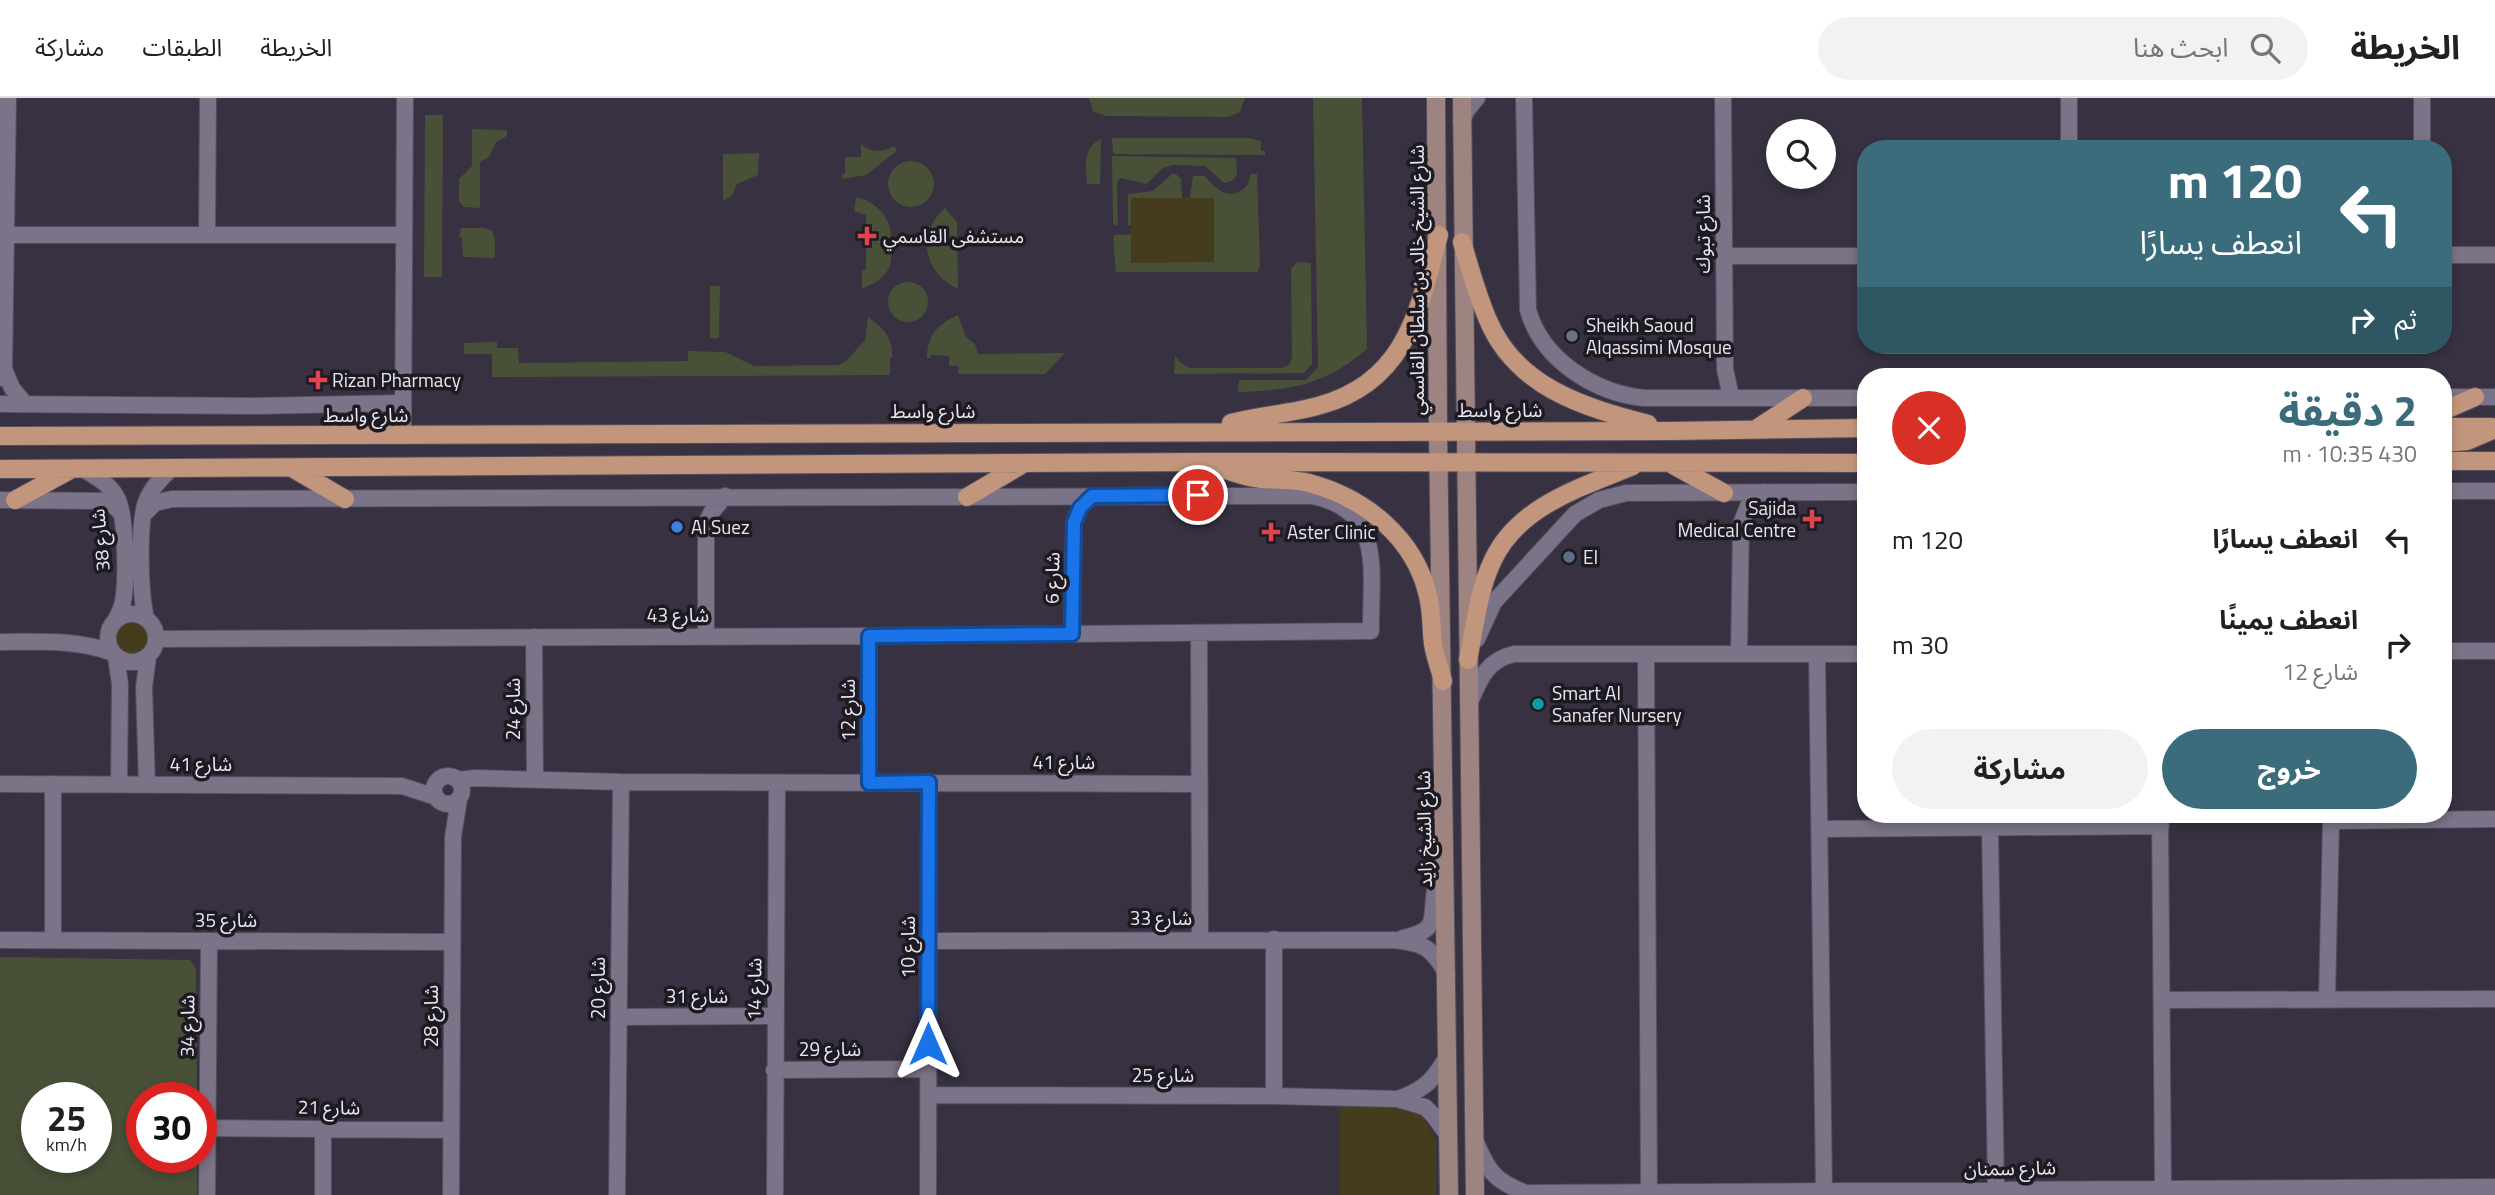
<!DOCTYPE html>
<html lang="ar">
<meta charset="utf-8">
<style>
:root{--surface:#fff;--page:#f2f2f2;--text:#202124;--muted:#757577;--line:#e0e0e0;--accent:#3b6c7c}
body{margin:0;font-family:"Titillium Web","Noto Sans Arabic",sans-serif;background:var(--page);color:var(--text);direction:rtl;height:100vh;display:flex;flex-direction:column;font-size:26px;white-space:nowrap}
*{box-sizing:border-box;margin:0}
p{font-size:23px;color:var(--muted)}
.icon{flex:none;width:38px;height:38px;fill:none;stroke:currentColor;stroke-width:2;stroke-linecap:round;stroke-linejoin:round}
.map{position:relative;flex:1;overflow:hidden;direction:ltr}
.sheet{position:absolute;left:1857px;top:270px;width:595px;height:455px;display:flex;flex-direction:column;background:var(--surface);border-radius:28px;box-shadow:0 4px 10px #0003;direction:rtl}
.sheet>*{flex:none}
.hud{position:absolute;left:1857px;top:42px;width:595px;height:214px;border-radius:28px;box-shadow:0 4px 10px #0003;direction:rtl;background:#3b6c7c;color:#fff;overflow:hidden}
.buttons{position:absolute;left:1766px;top:21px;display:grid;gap:14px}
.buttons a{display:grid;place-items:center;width:70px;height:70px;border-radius:50%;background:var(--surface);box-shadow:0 4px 10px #0003;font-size:35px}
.speed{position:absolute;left:21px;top:984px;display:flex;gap:14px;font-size:35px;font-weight:700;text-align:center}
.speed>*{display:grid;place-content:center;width:91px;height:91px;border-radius:50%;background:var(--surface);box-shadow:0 4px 10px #0003;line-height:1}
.speed small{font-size:18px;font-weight:400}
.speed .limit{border:10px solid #d22;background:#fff;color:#111}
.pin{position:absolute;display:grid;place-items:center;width:60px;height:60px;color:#fff;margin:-30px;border:4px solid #fff;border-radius:50%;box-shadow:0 2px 7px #0007}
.me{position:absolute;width:77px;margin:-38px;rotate:0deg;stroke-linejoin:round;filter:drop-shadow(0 0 5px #0008)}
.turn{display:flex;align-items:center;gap:24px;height:147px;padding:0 35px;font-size:32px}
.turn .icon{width:91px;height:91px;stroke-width:2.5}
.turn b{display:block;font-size:49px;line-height:60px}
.then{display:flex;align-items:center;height:66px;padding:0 35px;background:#0003;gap:14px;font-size:26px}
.round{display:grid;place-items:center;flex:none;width:74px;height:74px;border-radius:37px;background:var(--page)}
.headline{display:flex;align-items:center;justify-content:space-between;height:119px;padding:0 35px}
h1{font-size:42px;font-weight:700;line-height:52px;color:var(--accent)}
.button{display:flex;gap:14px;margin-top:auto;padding:14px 35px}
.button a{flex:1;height:80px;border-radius:42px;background:var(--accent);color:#fff;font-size:28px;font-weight:700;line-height:80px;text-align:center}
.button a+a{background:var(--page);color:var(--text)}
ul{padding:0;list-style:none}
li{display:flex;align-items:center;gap:21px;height:105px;padding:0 35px}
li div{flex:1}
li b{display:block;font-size:26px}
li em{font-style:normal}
header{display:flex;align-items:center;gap:42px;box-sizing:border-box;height:98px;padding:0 35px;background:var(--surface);border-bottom:2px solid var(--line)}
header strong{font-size:33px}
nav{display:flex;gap:38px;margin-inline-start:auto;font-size:24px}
.search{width:490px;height:63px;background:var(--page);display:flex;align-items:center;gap:18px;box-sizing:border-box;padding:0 24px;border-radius:38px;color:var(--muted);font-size:26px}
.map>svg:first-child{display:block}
.green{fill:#485038;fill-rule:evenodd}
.sand{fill:#443c1c}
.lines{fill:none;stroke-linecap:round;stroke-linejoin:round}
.minor-casing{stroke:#544f5d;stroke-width:18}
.secondary-casing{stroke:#544f5d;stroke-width:20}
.primary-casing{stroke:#544f5d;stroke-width:20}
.minor{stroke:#7b7387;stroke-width:16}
.secondary{stroke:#9e8481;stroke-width:18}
.primary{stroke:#c2967c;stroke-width:18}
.route-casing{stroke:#114b97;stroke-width:18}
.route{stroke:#1a73e8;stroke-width:12}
.health-dot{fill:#e0444e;stroke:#1d1a22;stroke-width:2.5}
.worship-dot{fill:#6b7280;stroke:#1d1a22;stroke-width:2.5}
.shop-dot{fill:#3f7fe0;stroke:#1d1a22;stroke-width:2.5}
.service-dot{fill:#5c6f8a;stroke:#1d1a22;stroke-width:2.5}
.culture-dot{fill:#0f9aa8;stroke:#1d1a22;stroke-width:2.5}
.labels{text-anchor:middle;stroke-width:7;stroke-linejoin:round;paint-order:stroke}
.street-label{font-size:19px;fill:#eae7f2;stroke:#1d1a22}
.poi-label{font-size:19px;fill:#eae7f2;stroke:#1d1a22;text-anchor:start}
</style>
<header>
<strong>الخريطة</strong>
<div class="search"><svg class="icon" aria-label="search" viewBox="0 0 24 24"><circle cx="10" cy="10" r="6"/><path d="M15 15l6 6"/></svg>ابحث هنا</div>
<nav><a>الخريطة</a><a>الطبقات</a><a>مشاركة</a></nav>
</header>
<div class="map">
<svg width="2495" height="1097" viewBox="0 0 2495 1097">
<rect width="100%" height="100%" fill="#373142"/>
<path class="green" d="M1089 0H1245L1240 14 1228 19 1106 18 1093 13Z
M1313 0H1362L1367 251C1326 286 1291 293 1238 294L1239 282H1306L1318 269Z
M425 17H443L442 179H424Z
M472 31 507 32V38L496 44 489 59 480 64V110L464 109 459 103V81L472 68Z
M1112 40H1248L1261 43V53H1265V57L1113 56Z
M1101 41 1100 86H1087C1086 68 1082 50 1101 41Z
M861 46C870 55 883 54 894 48L897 53 866 77 842 81V76H845V59H861Z
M759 55 758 77 737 86 732 98 723 103V56Z
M1112 58 1236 60 1237 77 1232 83 1224 85 1205 68 1173 67 1163 70 1147 86 1120 80 1117 85 1118 126 1115 128 1113 125Z
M888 86a23 23 0 1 1 46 0a23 23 0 1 1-46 0Z
M1172 76H1176L1181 81 1182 100H1131V127L1128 128V96L1153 93Z
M1251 76H1257L1260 169 1257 174H1116L1113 140 1115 137 1131 136 1132 165 1213 100H1190L1193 78H1205C1217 93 1230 104 1247 88Z
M856 99C881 105 893 124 892 149 891 159 892 168 885 176 879 184 870 187 862 191V173L866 171V117L854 113Z
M945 110 957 124 958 191C923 175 916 135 945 110Z
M461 130H485L492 133 495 141V160L463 159 462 139H459Z
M1297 164 1311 165 1312 266 1304 275 1174 276 1175 257 1181 265 1190 270H1282L1289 267 1292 260 1291 171Z
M888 204a20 20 0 1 1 40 0a20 20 0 1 1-40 0Z
M710 188H720L719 240H710Z
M958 217 966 239 975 246 978 256 1065 255 1045 276H958L959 268H949V258L931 257 930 260H927C927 237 938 226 958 217Z
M868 219C883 230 894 239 892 260H890V277L492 279V256H464V245L497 244V250H518L519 265 688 263V253L725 254 754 268 837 267C852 263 854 251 865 243Z
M0 859 190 862 196 871 197 999H142V1059H197V1097H0ZM37 999H96V1059H37Z"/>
<path class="sand" d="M1131 100H1214V164L1131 165Z
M115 539a17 17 0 1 1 34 0a17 17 0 1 1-34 0Z
M1395 1008 1422 1018 1436 1041V1097H1340V1009Z"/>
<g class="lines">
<g class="minor-casing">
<path id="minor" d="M1524 0 1528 212C1542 262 1595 295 1644 300H1866
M1723 0 1725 271 1731 299
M2069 0V51
M2422 0V51
M1461 24 1467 12 1477 0
M6 137H404
M207 137 208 0
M2443 157H2495
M1724 158H1866
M4 271 12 290 25 306
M0 280 4 271 8 0
M2443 299H2495
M0 306 255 308 403 305
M403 338 405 0
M85 372C97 380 110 386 117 400 126 416 127 483 123 503 122 510 119 516 115 523
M2443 393H2495
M0 402 102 403 113 407 122 416
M143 417 155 405 172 401 1312 398C1386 412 1370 475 1371 533L869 538 157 541
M108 540a24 24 0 1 1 48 0a24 24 0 1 1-48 0Z
M146 520C140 496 138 427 146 404 151 390 162 379 173 369
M1072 536 1074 425 1080 410 1092 398
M1199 536 1200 841
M706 537V426L711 415 725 398
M869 538V685
M534 539 535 682
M1477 541 1494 504 1575 416 1599 402 1626 395 1866 394
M0 544C38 544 77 541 113 555
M2443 553H2495
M1646 556 1649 1094
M1739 556 1741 426 1748 408 1763 394
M1817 556 1824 1094
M116 559 120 586 119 687
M1470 604C1480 581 1487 562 1514 556H1866
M434 692a14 14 0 1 1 28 0a14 14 0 1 1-28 0Z
M458 682 476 680 621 684 1199 686
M0 686 402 688 436 699
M53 686V842
M147 687 144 589 148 559
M2160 716 2163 1090
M2331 716V723L2495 721
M1819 731 2161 728
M1990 731 1996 1092
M1403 840C1440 832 1430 822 1435 792 1436 785 1440 778 1442 771
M1274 841V998
M0 842 452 844
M929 843 1393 842C1424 845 1431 849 1447 876
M2327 901 2331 723
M2163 902 2495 901
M619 919 775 918
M774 972 928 971
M928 997 1274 998 1398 1001 1425 1009 1434 1018 1449 1039
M1400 1000C1425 992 1435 980 1448 957
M207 1030 451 1032
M323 1030V1097
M1475 1042C1488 1073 1494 1083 1526 1095L2495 1089
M207 1097 209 843
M451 1097 453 739 459 701
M617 1097 621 684
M775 1097 777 685
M928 1097 929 684"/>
</g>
<g class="secondary-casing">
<path id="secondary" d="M1436 0 1438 333 1449 1097
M1462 0 1475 1097"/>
</g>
<g class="primary-casing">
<path id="primary" d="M1462 144C1470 170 1477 197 1488 222 1516 289 1583 309 1648 326
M2443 313 2475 299
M1231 325C1261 317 1291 316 1321 307 1407 283 1419 211 1439 137
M2443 329H2492
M1756 331 1803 300
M0 338 1672 333 1866 330
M2443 345 2467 343 2495 331
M2443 363H2495
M1673 367 1724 395
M292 370 345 401
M1219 370C1233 374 1246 380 1261 381 1277 382 1293 381 1309 385 1365 400 1415 440 1428 498 1432 514 1431 530 1433 546 1435 559 1440 571 1443 583
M0 371 1203 364 1866 365
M967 399 1023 366
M15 402 70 372
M1468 562C1475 529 1478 493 1493 462 1518 408 1582 389 1633 368"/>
</g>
<use href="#minor" class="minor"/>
<use href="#secondary" class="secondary"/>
<use href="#primary" class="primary"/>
</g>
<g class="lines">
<g class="route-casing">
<path id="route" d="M928 946 929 684 869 685V538L1072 536 1074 425 1080 410 1092 398 1198 397"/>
</g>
<use href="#route" class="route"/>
</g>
<g class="health-dot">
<path d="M863.5 127.5h7v7h7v7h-7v7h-7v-7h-7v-7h7z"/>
<path d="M314.5 271.5h7v7h7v7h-7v7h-7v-7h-7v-7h7z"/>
<path d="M1808.5 410.5h7v7h7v7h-7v7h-7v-7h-7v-7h7z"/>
<path d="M1267.5 423.5h7v7h7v7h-7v7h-7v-7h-7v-7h7z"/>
</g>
<circle class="worship-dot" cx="1572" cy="238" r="7"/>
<circle class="shop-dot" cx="677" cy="429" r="7"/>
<circle class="service-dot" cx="1569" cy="459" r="7"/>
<circle class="culture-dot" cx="1538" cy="606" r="7"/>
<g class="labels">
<g class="street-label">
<text transform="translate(1703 136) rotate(-90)" y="7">شارع تبوك</text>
<text transform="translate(1417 182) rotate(-90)" y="7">شارع الشيخ خالد بن سلطان القاسمي</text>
<text x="1500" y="319">شارع واسط</text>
<text x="933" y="320">شارع واسط</text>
<text x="366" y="324">شارع واسط</text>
<text transform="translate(100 442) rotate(-95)" y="7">شارع 38</text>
<text transform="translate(1052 480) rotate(-89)" y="7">شارع 6</text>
<text x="678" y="524">شارع 43</text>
<text transform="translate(513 611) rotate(-90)" y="7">شارع 24</text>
<text transform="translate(848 612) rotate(-90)" y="7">شارع 12</text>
<text x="1064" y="671">شارع 41</text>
<text x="201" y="673">شارع 41</text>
<text transform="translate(1424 731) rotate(-91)" y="7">شارع الشيخ زايد</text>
<text x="1161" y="827">شارع 33</text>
<text x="226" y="829">شارع 35</text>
<text transform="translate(908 849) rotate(-90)" y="7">شارع 10</text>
<text transform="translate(598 890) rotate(-90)" y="7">شارع 20</text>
<text transform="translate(754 891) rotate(-89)" y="7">شارع 14</text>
<text x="697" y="905">شارع 31</text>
<text transform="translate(431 918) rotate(-90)" y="7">شارع 28</text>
<text transform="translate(187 928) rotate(-89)" y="7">شارع 34</text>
<text x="830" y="958">شارع 29</text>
<text x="1163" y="984">شارع 25</text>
<text transform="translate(329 1009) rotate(1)" y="7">شارع 21</text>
<text transform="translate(2010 1070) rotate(-1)" y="7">شارع سمنان</text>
</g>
<g class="poi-label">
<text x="883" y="145">مستشفى القاسمي</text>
<text x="1586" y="234">Sheikh Saoud<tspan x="1586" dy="22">Alqassimi Mosque</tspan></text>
<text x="332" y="289">Rizan Pharmacy</text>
<text x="1796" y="417" text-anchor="end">Sajida<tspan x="1796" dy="22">Medical Centre</tspan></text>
<text x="691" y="436">Al Suez</text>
<text x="1287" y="441">Aster Clinic</text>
<text x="1583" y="466">EI</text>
<text x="1552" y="602">Smart Al<tspan x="1552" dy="22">Sanafer Nursery</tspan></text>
</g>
</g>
</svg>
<div class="buttons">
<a><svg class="icon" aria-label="search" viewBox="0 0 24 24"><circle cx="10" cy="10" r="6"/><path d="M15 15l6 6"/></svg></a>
</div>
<div class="speed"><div>25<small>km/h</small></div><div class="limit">30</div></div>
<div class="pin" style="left:1198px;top:397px;background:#d93025"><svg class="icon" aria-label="arrive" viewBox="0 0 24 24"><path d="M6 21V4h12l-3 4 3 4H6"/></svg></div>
<svg class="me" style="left:928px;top:946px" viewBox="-20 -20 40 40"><path d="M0-17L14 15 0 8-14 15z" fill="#1a73e8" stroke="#fff" stroke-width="4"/></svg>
<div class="hud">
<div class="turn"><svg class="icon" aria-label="left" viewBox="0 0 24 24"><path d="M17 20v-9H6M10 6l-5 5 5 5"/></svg><div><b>120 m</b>انعطف يسارًا</div></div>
<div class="then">ثم<svg class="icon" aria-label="right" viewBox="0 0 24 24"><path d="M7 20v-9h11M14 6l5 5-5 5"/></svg></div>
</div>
<section class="sheet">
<div class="headline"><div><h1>2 دقيقة</h1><p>430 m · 10:35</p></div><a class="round" style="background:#d93025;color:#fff"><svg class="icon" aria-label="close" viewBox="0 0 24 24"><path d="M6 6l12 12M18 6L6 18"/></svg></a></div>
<ul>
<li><svg class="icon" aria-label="left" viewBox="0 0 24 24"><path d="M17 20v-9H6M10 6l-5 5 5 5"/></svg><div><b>انعطف يسارًا</b></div><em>120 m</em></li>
<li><svg class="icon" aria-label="right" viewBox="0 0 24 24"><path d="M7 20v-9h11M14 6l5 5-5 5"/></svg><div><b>انعطف يمينًا</b><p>شارع 12</p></div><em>30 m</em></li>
</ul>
<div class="button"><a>خروج</a><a>مشاركة</a></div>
</section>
</div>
